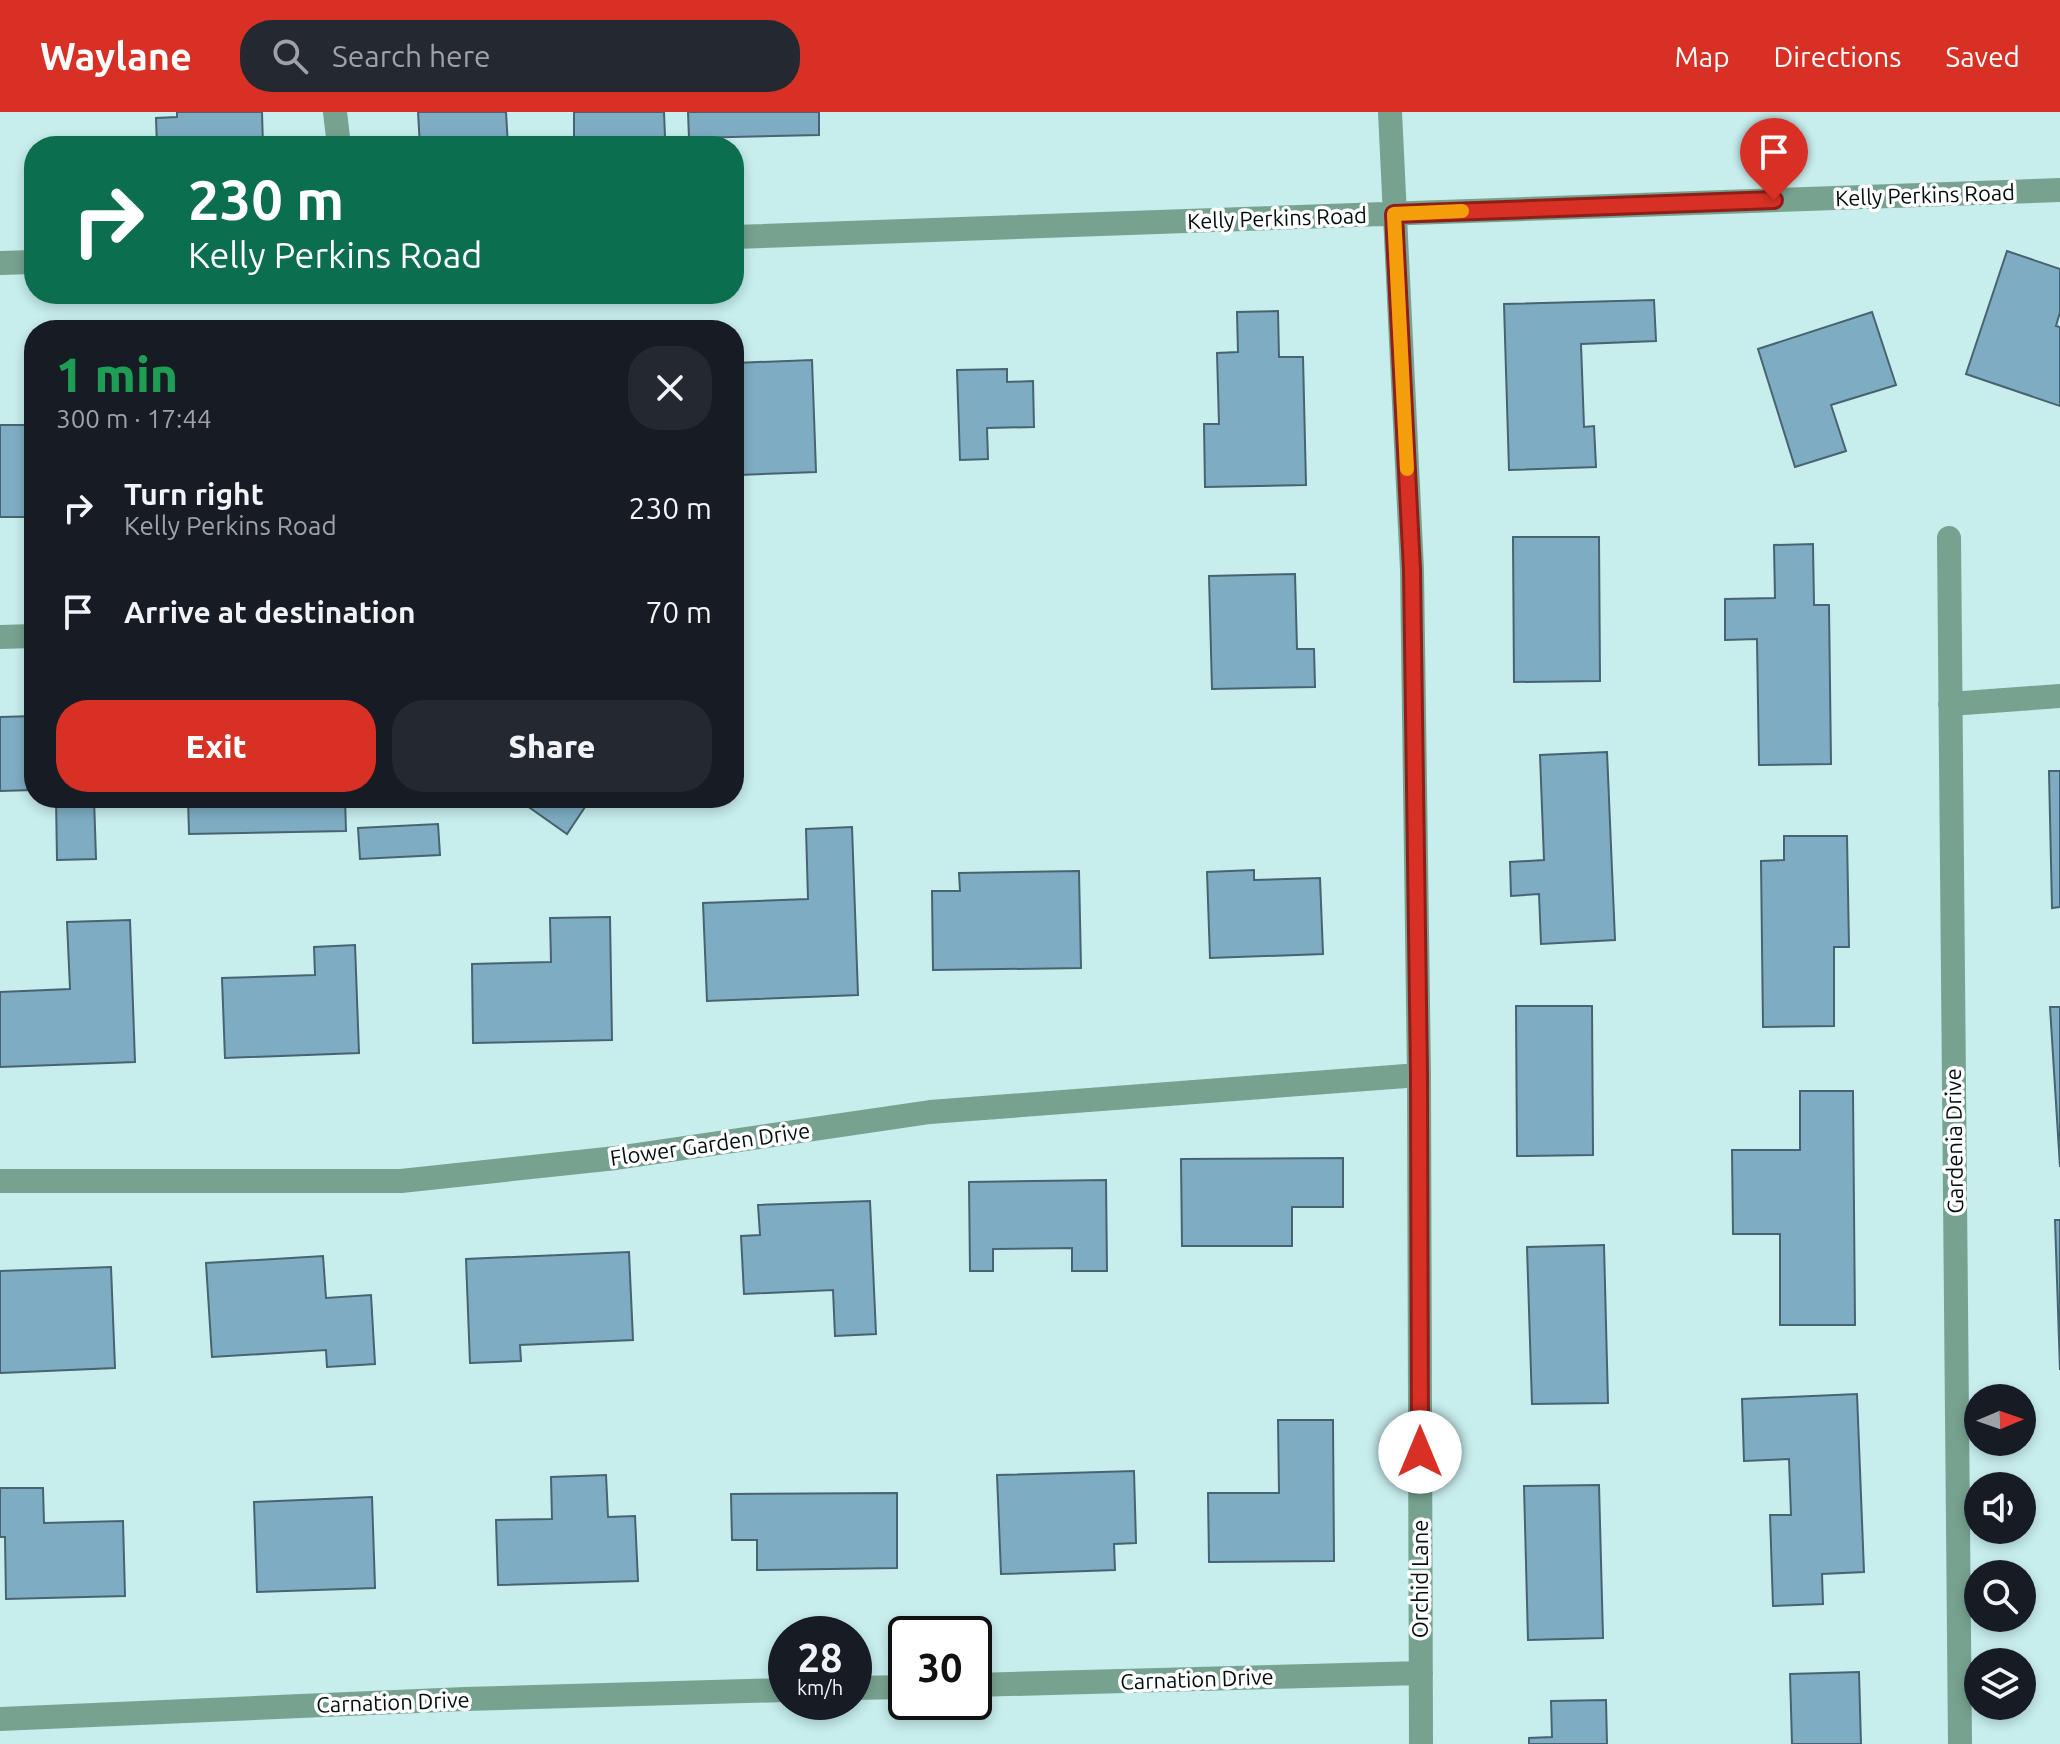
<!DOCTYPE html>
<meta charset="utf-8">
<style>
:root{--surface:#171b24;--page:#242831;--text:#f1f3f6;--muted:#9ea1a6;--accent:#d93025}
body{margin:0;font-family:Ubuntu,sans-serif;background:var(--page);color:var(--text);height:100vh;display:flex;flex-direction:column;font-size:30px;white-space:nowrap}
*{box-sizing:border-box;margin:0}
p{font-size:26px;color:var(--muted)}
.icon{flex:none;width:44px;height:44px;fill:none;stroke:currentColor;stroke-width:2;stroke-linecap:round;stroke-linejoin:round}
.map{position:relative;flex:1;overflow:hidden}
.details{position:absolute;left:24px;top:208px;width:720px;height:488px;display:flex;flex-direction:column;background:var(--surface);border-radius:32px;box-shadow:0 4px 12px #0003}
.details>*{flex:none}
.guide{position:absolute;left:24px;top:24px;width:720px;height:168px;border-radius:32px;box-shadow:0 4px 12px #0003;background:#0b6e4f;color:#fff;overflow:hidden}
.needle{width:52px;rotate:88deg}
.controls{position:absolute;left:1964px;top:1272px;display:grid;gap:16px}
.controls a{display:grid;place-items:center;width:72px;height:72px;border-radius:50%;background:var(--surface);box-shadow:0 4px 12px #0003;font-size:40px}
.speed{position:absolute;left:768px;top:1504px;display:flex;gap:16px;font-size:40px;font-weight:700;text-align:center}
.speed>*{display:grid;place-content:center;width:104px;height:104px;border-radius:50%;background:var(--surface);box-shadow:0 4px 12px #0003;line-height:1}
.speed small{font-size:20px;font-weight:400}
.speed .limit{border:4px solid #111;border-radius:12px;background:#fff;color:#111}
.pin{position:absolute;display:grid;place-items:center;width:68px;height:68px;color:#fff;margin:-82px -34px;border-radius:50% 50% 50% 0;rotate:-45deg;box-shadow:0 0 8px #0007}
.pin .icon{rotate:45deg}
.me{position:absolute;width:88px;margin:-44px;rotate:0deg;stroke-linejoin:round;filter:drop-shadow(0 0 6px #0008)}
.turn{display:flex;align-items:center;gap:28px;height:168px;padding:0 32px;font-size:36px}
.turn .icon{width:104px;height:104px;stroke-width:2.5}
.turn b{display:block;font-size:56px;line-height:68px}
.round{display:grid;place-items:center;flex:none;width:84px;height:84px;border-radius:32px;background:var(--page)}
.headline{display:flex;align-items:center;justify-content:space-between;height:136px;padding:0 32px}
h1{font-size:48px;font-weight:800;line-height:60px;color:#1e9e55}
.cta{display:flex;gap:16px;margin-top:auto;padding:16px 32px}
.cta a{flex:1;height:92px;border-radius:32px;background:var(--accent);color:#fff;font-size:32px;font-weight:800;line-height:92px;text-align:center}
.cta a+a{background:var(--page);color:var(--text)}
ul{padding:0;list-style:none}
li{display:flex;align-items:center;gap:24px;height:104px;padding:0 32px}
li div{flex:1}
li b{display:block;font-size:30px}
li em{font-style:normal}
header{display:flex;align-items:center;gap:48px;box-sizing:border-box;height:112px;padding:0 40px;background:var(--accent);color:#fff}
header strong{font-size:38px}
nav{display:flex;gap:44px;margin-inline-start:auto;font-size:28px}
.search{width:560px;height:72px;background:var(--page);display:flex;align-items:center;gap:20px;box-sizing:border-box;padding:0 28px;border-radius:32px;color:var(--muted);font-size:30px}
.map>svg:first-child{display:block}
.building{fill:#7eadc3;stroke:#486371;stroke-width:2}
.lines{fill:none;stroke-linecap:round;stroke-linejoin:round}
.minor{stroke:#77a28f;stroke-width:24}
.route-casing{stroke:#8d1f18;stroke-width:20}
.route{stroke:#d93025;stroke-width:14}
.slow{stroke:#f59e0b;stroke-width:14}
.labels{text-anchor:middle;stroke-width:7;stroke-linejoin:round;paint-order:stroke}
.street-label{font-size:22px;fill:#030e0e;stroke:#fff}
</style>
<header>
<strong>Waylane</strong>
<div class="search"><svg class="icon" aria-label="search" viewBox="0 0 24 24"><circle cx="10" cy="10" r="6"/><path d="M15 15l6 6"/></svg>Search here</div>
<nav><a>Map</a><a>Directions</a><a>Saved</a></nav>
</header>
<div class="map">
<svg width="2060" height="1632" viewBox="0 0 2060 1632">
<rect width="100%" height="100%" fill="#c7eded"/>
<path class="building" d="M177 0H262L263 34H157L156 6 177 5Z
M418 0H506L508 34H420Z
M574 0H664L665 25 574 27Z
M688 0H819V23L689 26Z
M2007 139 2060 157V200L2056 214 2060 215V294L1966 262Z
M1654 188 1656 229 1581 232 1584 315 1594 314 1596 355 1509 358 1504 192Z
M1278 199 1279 245H1303L1306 373 1205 375 1204 312H1219L1217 241 1238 240 1237 200Z
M1872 200 1896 273 1831 293 1846 339 1795 355 1758 237Z
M812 248 816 360 739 363 735 251Z
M1007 257V270L1033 269 1034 315 987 316 988 347 960 348 957 258Z
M0 313H34V405H0Z
M1513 425H1599L1600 569 1514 570Z
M1813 432 1814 493H1829L1831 652 1759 653 1757 527 1725 528V487L1775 486 1774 433Z
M1295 462 1297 537H1314L1315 575 1212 577 1209 464Z
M34 604V678L0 679V605Z
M1607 640 1615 828 1541 832 1539 782 1511 784 1510 750 1544 748 1540 643Z
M2049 659H2060V795L2052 796Z
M56 686H94L96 747 57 748Z
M188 686H345L346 719 189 722Z
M516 686H591L567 722Z
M438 712 440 743 360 747 358 716Z
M852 715 858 883 707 889 703 791 808 787 806 717Z
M1784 724H1847L1849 835H1834V914L1763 915 1761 749 1784 748Z
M1254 758V768L1320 766 1323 842 1210 846 1207 760Z
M1079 759 1081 856 933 858 932 779H960L959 761Z
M610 805 612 928 473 931 472 852 551 850 550 806Z
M130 808 135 950 0 955V880L70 877 67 810Z
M355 833 359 941 225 946 222 866 315 863 314 835Z
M1516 894H1592L1593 1043 1517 1044Z
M2050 895H2060V1055Z
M1800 979H1853L1855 1213H1780V1122H1733L1732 1038H1800Z
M1343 1046V1095H1292V1134H1182L1181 1047Z
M1106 1068 1107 1159H1072V1136L993 1137V1159H970L969 1070Z
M870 1089 876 1222 835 1224 833 1178 744 1182 741 1124 760 1123 758 1093Z
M2055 1108H2060V1258Z
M1604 1133 1608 1291 1532 1292 1527 1135Z
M629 1140 633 1228 520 1233 521 1249 470 1251 466 1147Z
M323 1144 326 1186 371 1183 375 1252 327 1255 326 1238 212 1245 206 1151Z
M111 1155 115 1256 0 1261V1159Z
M1857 1282 1864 1460 1822 1462 1823 1492 1773 1494 1770 1403H1791L1789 1347 1744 1349 1742 1287Z
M1278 1308H1333L1334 1449 1209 1450 1208 1381H1279Z
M1134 1359 1136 1431 1114 1432 1115 1458 1001 1462 997 1363Z
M606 1363 608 1405 635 1404 638 1469 498 1473 496 1408 552 1407 551 1365Z
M1599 1373 1603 1526 1528 1528 1524 1374Z
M0 1376H43L44 1411 123 1409 125 1484 6 1487 5 1425H0Z
M897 1381V1456L757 1458V1428H732L731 1382Z
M372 1385 375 1476 257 1480 254 1390Z
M1859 1560 1861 1632H1792L1790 1562Z
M1606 1588 1607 1632H1529V1626L1552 1625 1551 1589Z"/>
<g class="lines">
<path class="minor" d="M335 0 339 34
M1390 0 1412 458 1419 963 1421 1632
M734 125 2060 78
M0 151 34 150
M1949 426 1960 1632
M0 525 34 524
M1950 592 2060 584
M0 1069H401L616 1046 930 1000 1419 963
M974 1573 1421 1561
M854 1576 906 1575
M0 1607 465 1587 786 1578"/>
</g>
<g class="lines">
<g class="route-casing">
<path id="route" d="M1420 1340 1419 963 1412 458 1394 102 1774 88"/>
</g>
<use href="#route" class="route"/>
<path class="slow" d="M1407 357 1394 102 1462 99"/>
</g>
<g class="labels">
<g class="street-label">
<text transform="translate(1925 83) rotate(-2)" y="8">Kelly Perkins Road</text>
<text transform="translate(1277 106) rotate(-2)" y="8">Kelly Perkins Road</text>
<text transform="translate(1954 1029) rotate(-91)" y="8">Gardenia Drive</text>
<text transform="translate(710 1032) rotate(-8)" y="8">Flower Garden Drive</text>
<text transform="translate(1420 1467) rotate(-90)" y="8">Orchid Lane</text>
<text transform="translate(1197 1567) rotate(-2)" y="8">Carnation Drive</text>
<text transform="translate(393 1590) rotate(-2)" y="8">Carnation Drive</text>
</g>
</g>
</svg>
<div class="controls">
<a><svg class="needle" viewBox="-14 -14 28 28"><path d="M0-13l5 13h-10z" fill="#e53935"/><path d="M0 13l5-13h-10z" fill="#9ea1a6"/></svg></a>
<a><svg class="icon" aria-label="sound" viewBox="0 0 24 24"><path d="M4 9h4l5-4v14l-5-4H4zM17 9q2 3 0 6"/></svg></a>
<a><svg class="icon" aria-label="search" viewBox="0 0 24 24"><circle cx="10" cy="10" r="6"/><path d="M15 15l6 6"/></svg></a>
<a><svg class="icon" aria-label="layers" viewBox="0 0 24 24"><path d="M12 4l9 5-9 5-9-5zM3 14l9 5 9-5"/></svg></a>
</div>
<div class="speed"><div>28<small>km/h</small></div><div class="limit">30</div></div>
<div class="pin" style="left:1774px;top:88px;background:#d93025"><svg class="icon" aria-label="arrive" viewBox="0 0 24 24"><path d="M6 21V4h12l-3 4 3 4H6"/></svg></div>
<svg class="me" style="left:1420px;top:1340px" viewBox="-20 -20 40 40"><circle r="19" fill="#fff"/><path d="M0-13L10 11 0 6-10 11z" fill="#d93025"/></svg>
<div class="guide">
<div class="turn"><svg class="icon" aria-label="right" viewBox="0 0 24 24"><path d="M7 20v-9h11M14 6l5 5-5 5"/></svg><div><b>230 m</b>Kelly Perkins Road</div></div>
</div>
<section class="details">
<div class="headline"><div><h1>1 min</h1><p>300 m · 17:44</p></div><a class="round"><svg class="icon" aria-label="close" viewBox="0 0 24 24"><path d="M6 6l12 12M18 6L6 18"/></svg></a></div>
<ul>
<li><svg class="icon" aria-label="right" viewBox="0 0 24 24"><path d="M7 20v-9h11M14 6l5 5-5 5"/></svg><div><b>Turn right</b><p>Kelly Perkins Road</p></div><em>230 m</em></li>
<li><svg class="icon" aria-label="arrive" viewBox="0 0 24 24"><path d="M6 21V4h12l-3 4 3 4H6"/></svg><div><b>Arrive at destination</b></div><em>70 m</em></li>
</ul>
<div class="cta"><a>Exit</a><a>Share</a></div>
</section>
</div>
